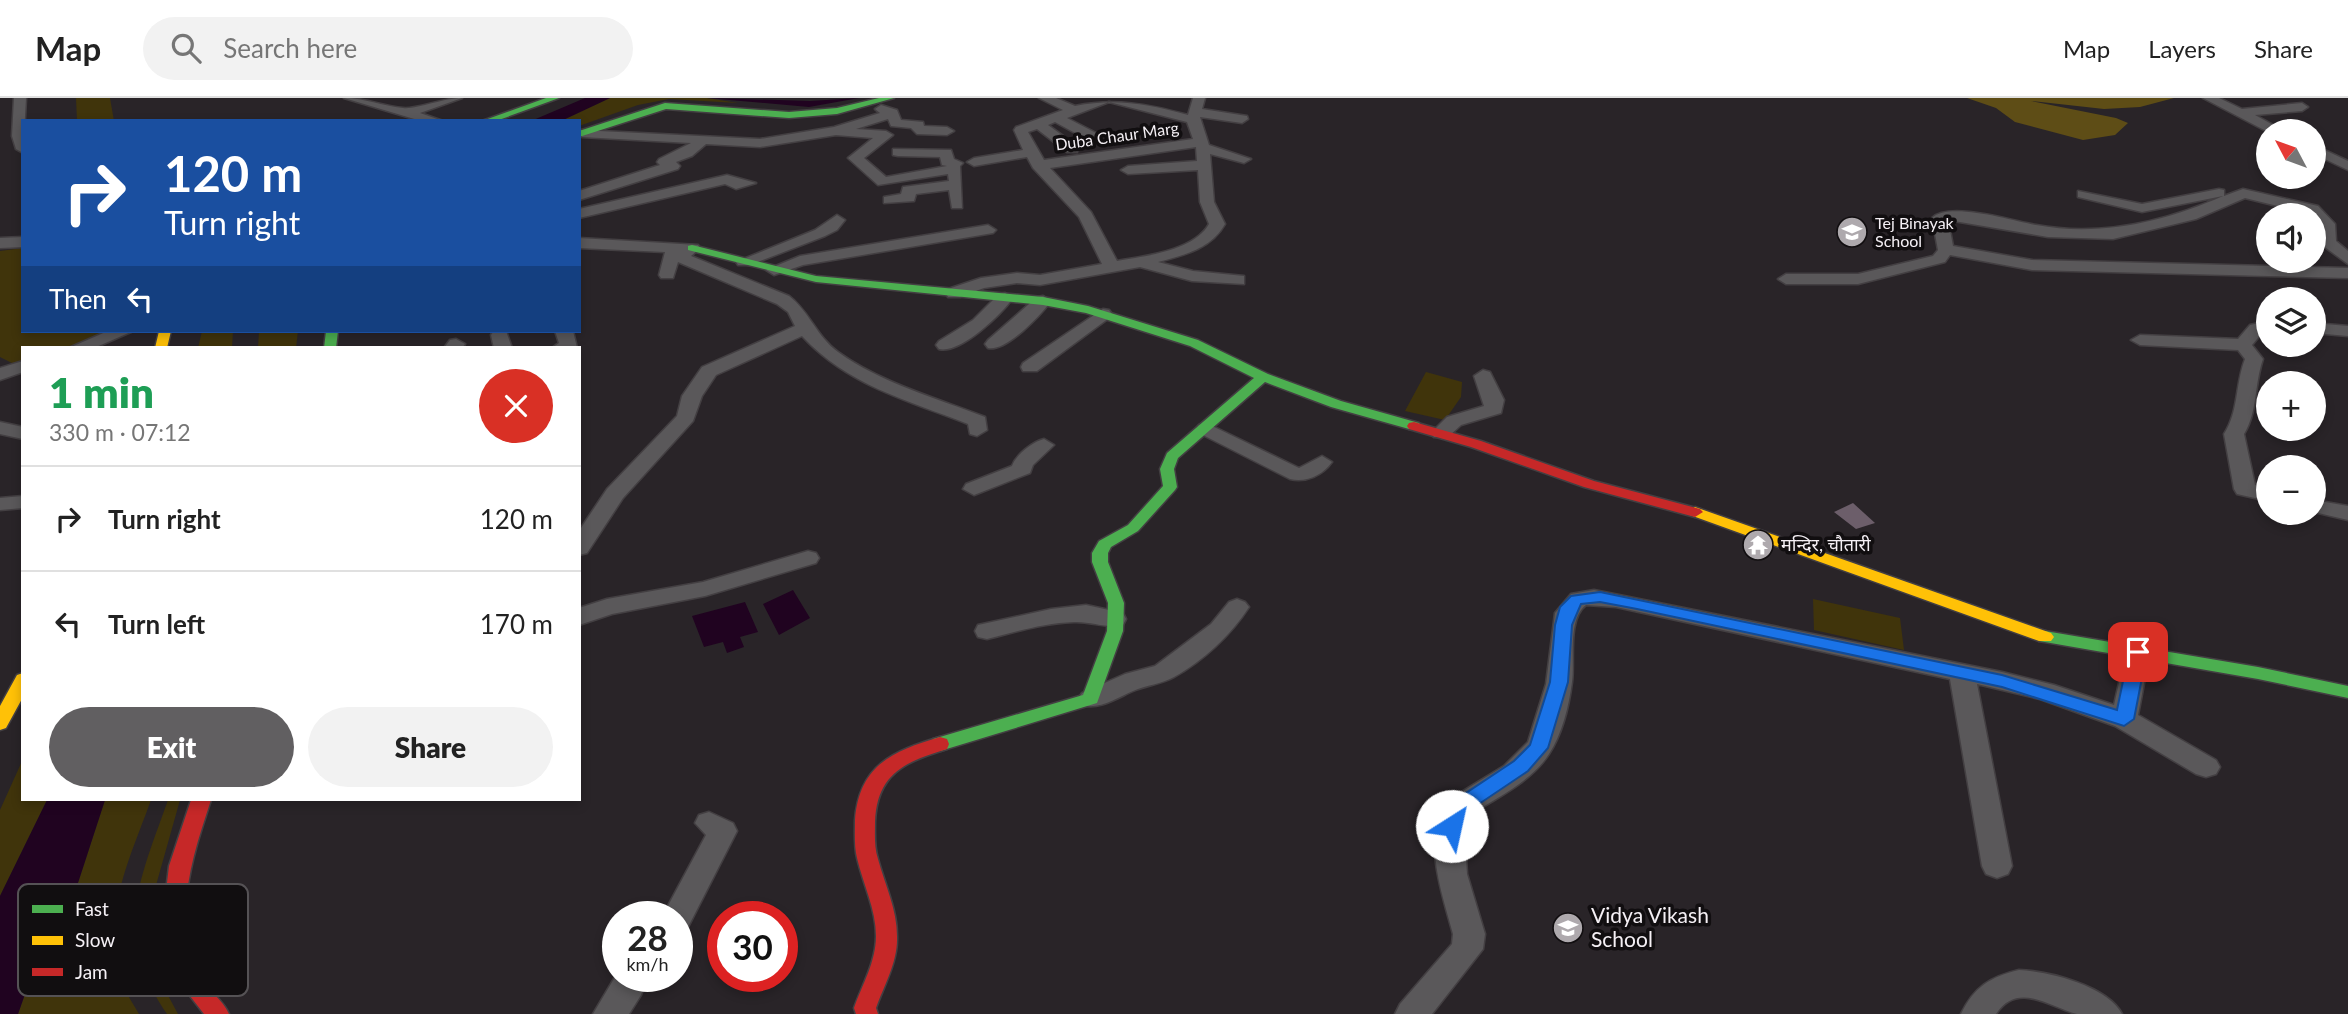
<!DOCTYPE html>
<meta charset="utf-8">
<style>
:root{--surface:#fff;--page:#f2f2f2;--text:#222;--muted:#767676;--line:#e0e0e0;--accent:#615f61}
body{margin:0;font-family:Lato,"Noto Sans Devanagari",sans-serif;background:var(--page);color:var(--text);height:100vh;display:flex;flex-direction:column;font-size:26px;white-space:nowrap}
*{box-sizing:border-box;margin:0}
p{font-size:23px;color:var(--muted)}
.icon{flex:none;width:38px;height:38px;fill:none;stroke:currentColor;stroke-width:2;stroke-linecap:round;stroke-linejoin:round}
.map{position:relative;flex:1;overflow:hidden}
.drawer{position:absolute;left:21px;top:248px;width:560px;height:455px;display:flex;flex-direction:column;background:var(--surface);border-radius:0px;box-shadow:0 4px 10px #0003}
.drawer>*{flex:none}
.top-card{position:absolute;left:21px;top:21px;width:560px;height:214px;border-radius:0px;box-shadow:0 4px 10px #0003;background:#1a4fa0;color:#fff;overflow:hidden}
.needle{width:46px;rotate:311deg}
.buttons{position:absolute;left:2256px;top:21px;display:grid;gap:14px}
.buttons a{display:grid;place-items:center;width:70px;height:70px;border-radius:50%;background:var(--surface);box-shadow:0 4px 10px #0003;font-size:35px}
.speed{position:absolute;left:602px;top:803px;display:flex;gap:14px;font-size:35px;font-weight:700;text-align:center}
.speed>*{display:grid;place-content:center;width:91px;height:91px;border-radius:50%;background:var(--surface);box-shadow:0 4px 10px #0003;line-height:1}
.speed small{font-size:18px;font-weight:400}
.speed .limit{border:10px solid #d22;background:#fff;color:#111}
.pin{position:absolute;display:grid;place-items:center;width:60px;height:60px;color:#fff;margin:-30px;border-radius:14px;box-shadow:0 4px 10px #0006}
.me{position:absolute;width:77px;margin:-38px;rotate:35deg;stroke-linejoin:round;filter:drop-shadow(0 0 5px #0008)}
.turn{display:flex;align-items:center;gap:24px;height:147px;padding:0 28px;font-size:32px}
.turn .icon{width:91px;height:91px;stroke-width:2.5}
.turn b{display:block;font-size:49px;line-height:60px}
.then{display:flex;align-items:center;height:66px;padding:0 28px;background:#0003;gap:14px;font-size:26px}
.round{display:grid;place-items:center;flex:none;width:74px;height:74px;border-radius:37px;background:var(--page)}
.head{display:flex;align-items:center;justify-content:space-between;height:119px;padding:0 28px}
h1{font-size:42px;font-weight:800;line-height:52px;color:#1e9e55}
.primary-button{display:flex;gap:14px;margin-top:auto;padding:14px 28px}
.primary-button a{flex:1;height:80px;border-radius:42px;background:var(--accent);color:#fff;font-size:28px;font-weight:800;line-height:80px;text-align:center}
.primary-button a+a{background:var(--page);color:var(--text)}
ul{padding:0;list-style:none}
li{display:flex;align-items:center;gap:21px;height:105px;padding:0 28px;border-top:2px solid var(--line)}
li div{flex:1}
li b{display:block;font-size:26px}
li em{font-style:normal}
header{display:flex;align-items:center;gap:42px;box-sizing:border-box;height:98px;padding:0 35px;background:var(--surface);border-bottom:2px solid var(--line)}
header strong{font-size:33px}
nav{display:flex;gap:38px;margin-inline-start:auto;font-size:24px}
.search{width:490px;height:63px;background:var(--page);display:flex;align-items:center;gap:18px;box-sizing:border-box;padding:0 24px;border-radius:38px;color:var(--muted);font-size:26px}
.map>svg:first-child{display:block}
.green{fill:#40340b}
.forest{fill:#5e4d16}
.water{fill:#200320}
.building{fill:#6c5e6a}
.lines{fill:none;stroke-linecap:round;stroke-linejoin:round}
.street-casing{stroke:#433f42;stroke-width:3}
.fast-casing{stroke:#433f42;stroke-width:3}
.slow-casing{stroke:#433f42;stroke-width:3}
.jam-casing{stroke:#433f42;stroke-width:3}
.street{fill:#5a585a;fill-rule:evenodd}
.fast{fill:#4caf50;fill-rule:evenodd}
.slow{fill:#ffc107;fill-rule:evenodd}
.jam{fill:#c62828;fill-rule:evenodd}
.route{fill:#1a73e8;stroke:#114b97;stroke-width:2}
.labels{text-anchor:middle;stroke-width:7;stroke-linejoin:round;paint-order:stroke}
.far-street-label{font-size:16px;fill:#f5f0f5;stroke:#110e10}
.far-poi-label{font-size:16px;fill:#f5f0f5;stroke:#110e10;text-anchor:start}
.poi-label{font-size:18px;fill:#f5f0f5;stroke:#110e10;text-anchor:start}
.near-poi-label{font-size:21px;fill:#f5f0f5;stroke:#110e10;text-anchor:start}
.key{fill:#110e10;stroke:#555255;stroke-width:2}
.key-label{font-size:19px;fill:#f5f0f5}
</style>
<header>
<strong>Map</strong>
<div class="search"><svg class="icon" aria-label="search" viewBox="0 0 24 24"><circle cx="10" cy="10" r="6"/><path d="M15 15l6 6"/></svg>Search here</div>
<nav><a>Map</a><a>Layers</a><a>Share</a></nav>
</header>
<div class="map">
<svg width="2348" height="916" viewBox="0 0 2348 916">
<rect width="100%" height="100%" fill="#292428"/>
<path class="green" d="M76 0H110L114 23H77Z
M610 0H707L738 5 669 1 638 7 579 28V23H561Z
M23 150V233H118L71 250H23V264L12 265 0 259V153Z
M202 233H233L232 250H198Z
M259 233H298L296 250H258Z
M1426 274 1462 284 1461 299 1445 322 1405 313Z
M1813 501 1900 520 1904 552 1814 532Z
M23 661V702H47L0 798V712Z
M105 702H151C132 755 103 813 118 872 121 888 131 902 139 916H18L37 862 61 837Z
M168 702H180L151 805 164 890 178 916H167C112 836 139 784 168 702Z"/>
<path class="forest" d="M1967 0H2174L2140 9 2104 11 2031 3 2116 20 2128 25 2115 37 2083 42 2015 24 1996 10Z"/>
<path class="water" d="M585 0H610L561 23H531Z
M707 0 810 3 859 0 809 9Z
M793 492 810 520 779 537 763 506Z
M745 504 758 534 740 539 744 549 727 555 723 544 704 549 692 518Z
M47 702H105L61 837 37 862 18 916H0V798Z"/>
<path class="building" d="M1853 405 1875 425 1856 431 1834 414Z"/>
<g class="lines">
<g class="street-casing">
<path id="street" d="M14 0H26L23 55 16 51 12 38Z
M344 0C365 0 382 8 403 10 415 12 443 0 462 0L420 15 443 23H421Z
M1039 0H1056L1075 8C1116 0 1147 6 1188 17L1193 0H1205L1202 11 1247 18 1248 21 1242 25 1200 19 1209 47 1251 61 1244 65 1210 56 1214 104 1225 126C1211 151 1184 157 1158 164L1193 173 1244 178V186L1192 183 1140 169 1040 187 1017 185 984 190 960 199H948L946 195 948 191 981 180 1017 175 1040 177 1102 166 1079 119 1033 70 1027 59 974 68 967 64 974 60 1023 52 1014 32 1016 29 1063 12ZM1109 4 1187 24 1193 41 1044 62 1028 34 1037 31 1067 54H1077V48L1048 27 1055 24 1088 42H1098V36L1067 20ZM1196 49 1197 63 1128 68 1121 72 1128 76 1198 72 1200 104 1209 126C1194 153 1145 158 1117 163L1091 114 1050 70Z
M2203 0H2219L2242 11 2302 5 2308 9 2302 13 2255 17 2284 33 2268 34Z
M881 7 897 12 901 22 923 24 924 28 947 29 954 33 947 37 917 36 911 30 891 28 888 21 856 31 886 33 893 37 864 60 886 79 947 68 942 67 940 59 898 58 893 57V51L951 52 954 61 963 65 960 68 962 110H952L949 92 916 96 914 103 884 105V99L901 96 903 89 949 83 948 76 878 87 848 60 873 40 836 37 760 49 706 46 692 58 676 64 680 68 678 71 579 102V93L660 67 657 64 659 61 691 45 582 39 579 32 760 41 834 29 880 15 875 11Z
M2314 47 2348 63V72L2314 56Z
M727 77 756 85 736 91 725 86 579 120V111Z
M2219 91 2224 92V98L2243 91 2318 108 2335 126 2336 143 2348 153V166L2322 147 2319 127 2314 117 2245 100 2196 121 2113 141 2048 139 1948 122 1953 148 2032 162 2348 170V180L2032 172 1950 157 1945 164 1858 186H1786L1778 181 1786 176H1858L1933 158 1938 152 1932 120C1949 103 2013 123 2036 127 2100 139 2164 124 2223 98L2142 114 2078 99V93L2142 106Z
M837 117 845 122 837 132 825 138 750 167H738L736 164 815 132Z
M988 127 996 132 993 135 803 167 774 177 766 172 800 158Z
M23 139V149L0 150V140Z
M579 140 698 147 700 150 691 158 789 198C809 213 817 239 838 254 881 285 936 300 985 319L987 332 977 338 970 336 968 326C907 302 847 287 802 238L716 277 702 298 693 323 623 400 587 455 579 457V433L607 391 677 318 682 298 702 269 795 228 788 214 777 206 678 164 673 180H661L659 177 665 154 579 150Z
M1005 195 1013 200C1001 217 960 256 939 251L936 247 939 243 973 222 999 196Z
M1043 198 1051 203C1041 217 1006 254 988 250L985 246 988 242 1037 199Z
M1103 211 1109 212 1112 216 1109 220 1037 273H1023L1021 269 1023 265Z
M2268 223V233L2262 235 2252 247 2263 261C2254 287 2258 313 2244 336L2255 387 2268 391V403L2237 396 2234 391 2224 336C2239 313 2235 287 2245 261L2238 252 2140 247 2131 242 2140 237 2238 241 2250 227Z
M2314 225 2348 228V238L2314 235Z
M108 233H133L94 250H69Z
M494 233H506L512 250H494L491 237Z
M555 233H573L577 250H552L559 245Z
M456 241 465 246 462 250H444L450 242Z
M23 263V274L0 282V270Z
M1483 272 1490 274 1504 302 1501 315 1461 327 1448 339H1434L1431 335 1447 319 1484 308 1474 278Z
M0 324 23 329V341L0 336Z
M1206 325 1299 370 1322 358 1332 364C1323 377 1306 385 1290 381L1199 335 1196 331 1199 327Z
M1044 341 1054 347 1033 367 1030 375 974 397 963 391 966 386 1012 368C1016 357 1032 344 1044 341Z
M23 398V410L0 412V400Z
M2314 402 2348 408V422L2314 414Z
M808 453 816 455 819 460 816 465 705 498 612 516 579 527V510L607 501 703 484Z
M1594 492 2002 574 2054 587 2114 607 2126 554 2129 548 2138 546 2147 548 2150 554 2138 617 2216 662 2220 669 2216 676 2206 679 2196 676 2115 628 2040 601 1977 586 2012 768 2008 776 1997 780 1986 776 1982 768 1950 581 1616 509 1586 507C1567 521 1575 563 1572 584 1569 608 1562 636 1549 656 1531 684 1496 700 1468 718L1465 744 1467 776 1485 836 1483 851 1432 916H1395L1400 906 1452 846 1453 836C1442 795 1423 745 1445 704L1504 668 1528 644 1546 586 1555 515 1571 496Z
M1237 501 1245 504 1249 509C1231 537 1203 563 1174 579 1162 586 1146 587 1133 593 1117 600 1099 612 1082 607L1078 601 1082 595 1125 576 1155 568 1211 526 1229 504Z
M1086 507 1123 515 1126 521 1123 527C1108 531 1090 523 1074 524 1044 525 1015 534 987 541L978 539 975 533 978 527 1051 511Z
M709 714 733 725 737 733 688 829 677 833V819H662L706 737 695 725 699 717Z
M2019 872C2048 873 2108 888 2122 916 2108 916 2090 916 2077 916 2051 910 2018 882 1996 916H1961C1974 889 1990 879 2019 872Z
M618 874V878H648L641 897 629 916H593Z"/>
</g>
<g class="fast-casing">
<path id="fast" d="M546 0H559L496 23H482Z
M879 0H894L837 16 789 20 666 11 579 39V33L665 5 789 14 837 10Z
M692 147 816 178 1043 199 1088 208 1198 242 1268 276 1341 303 1419 325 1421 328 1419 331H1409L1331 309 1265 284 1178 360 1174 371 1177 389 1175 392 1138 433 1111 449 1108 455V464L1124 505 1123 533 1097 605 940 653 933 651 931 646 933 641 1083 597 1107 533 1108 505 1092 464V455L1099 443 1128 427 1163 388 1160 371 1167 355 1254 280 1190 248 1086 215 1043 207 816 184 688 152V148Z
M326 233H338L336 250H324Z
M2045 533 2258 569 2348 588V600L2258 581 2039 543 2036 539Z"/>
</g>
<g class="slow-casing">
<path id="slow" d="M159 233H171L167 250H155Z
M1695 409 2051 535 2054 539 2051 543H2039L1690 417 1687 414Z
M23 575V599L6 630 0 632V608L17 577Z"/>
</g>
<g class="jam-casing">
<path id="jam" d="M1414 324 1481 343 1594 383 1700 411 1703 414 1695 419 1584 389 1471 349 1409 331 1407 328 1409 325Z
M940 639 947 641 949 646 947 651C905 664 877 675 875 724 875 736 874 749 878 761 885 787 897 811 897 838 898 864 884 887 876 910L878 916H856L854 910C862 887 876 864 876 838 876 811 863 786 857 760 854 748 855 734 855 722 859 667 893 653 940 639Z
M191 702H211C192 760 172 817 200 877 206 892 223 901 229 916H204L180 885 168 849 164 810 169 768Z"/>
</g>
<use href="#street" class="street"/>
<use href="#fast" class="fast"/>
<use href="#slow" class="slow"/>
<use href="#jam" class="jam"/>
</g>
<path class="route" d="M1600 494 2002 577 2117 612 2129 554 2138 548 2147 554 2134 621 2124 628 2002 589 1637 511 1600 504 1581 506 1572 527 1568 584 1548 650 1528 673 1464 716 1459 734H1445L1442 728 1448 707 1514 663 1530 647 1550 584 1555 527 1560 509 1571 498Z"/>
<defs>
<g id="school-disc" transform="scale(1.575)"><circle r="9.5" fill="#aea9ad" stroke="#110e10"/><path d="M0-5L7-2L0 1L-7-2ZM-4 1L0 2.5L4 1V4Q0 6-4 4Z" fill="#fff"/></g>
<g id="temple-disc" transform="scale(1.575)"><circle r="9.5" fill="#aea9ad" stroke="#110e10"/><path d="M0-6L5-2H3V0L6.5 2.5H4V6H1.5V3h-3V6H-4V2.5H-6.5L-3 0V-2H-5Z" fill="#fff"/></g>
</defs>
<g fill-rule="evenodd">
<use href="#school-disc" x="1852" y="134"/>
<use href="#temple-disc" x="1758" y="447"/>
<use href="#school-disc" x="1568" y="830"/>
</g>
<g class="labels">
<g class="far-street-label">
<text transform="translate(1117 38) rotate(-8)" y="6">Duba Chaur Marg</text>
</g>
<g class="far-poi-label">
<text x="1875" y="131">Tej Binayak<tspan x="1875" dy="18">School</tspan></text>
</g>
<g class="poi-label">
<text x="1781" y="453">मन्दिर, चौतारी</text>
</g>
<g class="near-poi-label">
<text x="1591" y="825">Vidya Vikash<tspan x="1591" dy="24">School</tspan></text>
</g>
</g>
<rect x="18" y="786" width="230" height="112" rx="10" class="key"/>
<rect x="32" y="807" width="31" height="8" fill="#4caf50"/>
<rect x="32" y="838" width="31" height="9" fill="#ffc107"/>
<rect x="32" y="870" width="31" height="8" fill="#c62828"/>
<g class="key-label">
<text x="75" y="818">Fast</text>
<text x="75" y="849">Slow</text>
<text x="75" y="881">Jam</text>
</g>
</svg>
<div class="buttons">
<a><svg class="needle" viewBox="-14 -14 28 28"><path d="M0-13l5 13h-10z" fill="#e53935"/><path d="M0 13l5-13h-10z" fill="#767676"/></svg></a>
<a><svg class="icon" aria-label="sound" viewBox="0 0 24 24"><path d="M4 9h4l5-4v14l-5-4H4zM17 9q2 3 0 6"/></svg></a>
<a><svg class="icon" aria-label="layers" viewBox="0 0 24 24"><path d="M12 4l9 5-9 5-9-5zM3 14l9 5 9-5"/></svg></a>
<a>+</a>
<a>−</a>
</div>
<div class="speed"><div>28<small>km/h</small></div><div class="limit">30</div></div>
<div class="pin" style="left:2138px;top:554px;background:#d93025"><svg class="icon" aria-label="arrive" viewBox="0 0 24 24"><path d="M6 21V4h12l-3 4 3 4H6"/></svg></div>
<svg class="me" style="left:1452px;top:728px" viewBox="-20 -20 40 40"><circle r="19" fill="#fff"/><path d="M0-13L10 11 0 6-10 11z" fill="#1a73e8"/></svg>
<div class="top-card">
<div class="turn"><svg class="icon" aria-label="right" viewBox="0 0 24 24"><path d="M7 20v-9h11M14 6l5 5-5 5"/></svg><div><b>120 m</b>Turn right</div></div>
<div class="then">Then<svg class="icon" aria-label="left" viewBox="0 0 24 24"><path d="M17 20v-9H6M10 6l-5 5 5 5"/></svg></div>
</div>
<section class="drawer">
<div class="head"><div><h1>1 min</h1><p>330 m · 07:12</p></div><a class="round" style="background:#d93025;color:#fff"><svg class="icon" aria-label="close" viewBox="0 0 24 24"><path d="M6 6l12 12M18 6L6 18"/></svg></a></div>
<ul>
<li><svg class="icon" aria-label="right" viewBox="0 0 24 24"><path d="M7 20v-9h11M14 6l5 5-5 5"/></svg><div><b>Turn right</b></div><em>120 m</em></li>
<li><svg class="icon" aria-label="left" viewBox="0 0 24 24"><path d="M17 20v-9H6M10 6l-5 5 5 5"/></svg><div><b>Turn left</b></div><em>170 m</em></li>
</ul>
<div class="primary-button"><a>Exit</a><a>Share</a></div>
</section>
</div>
